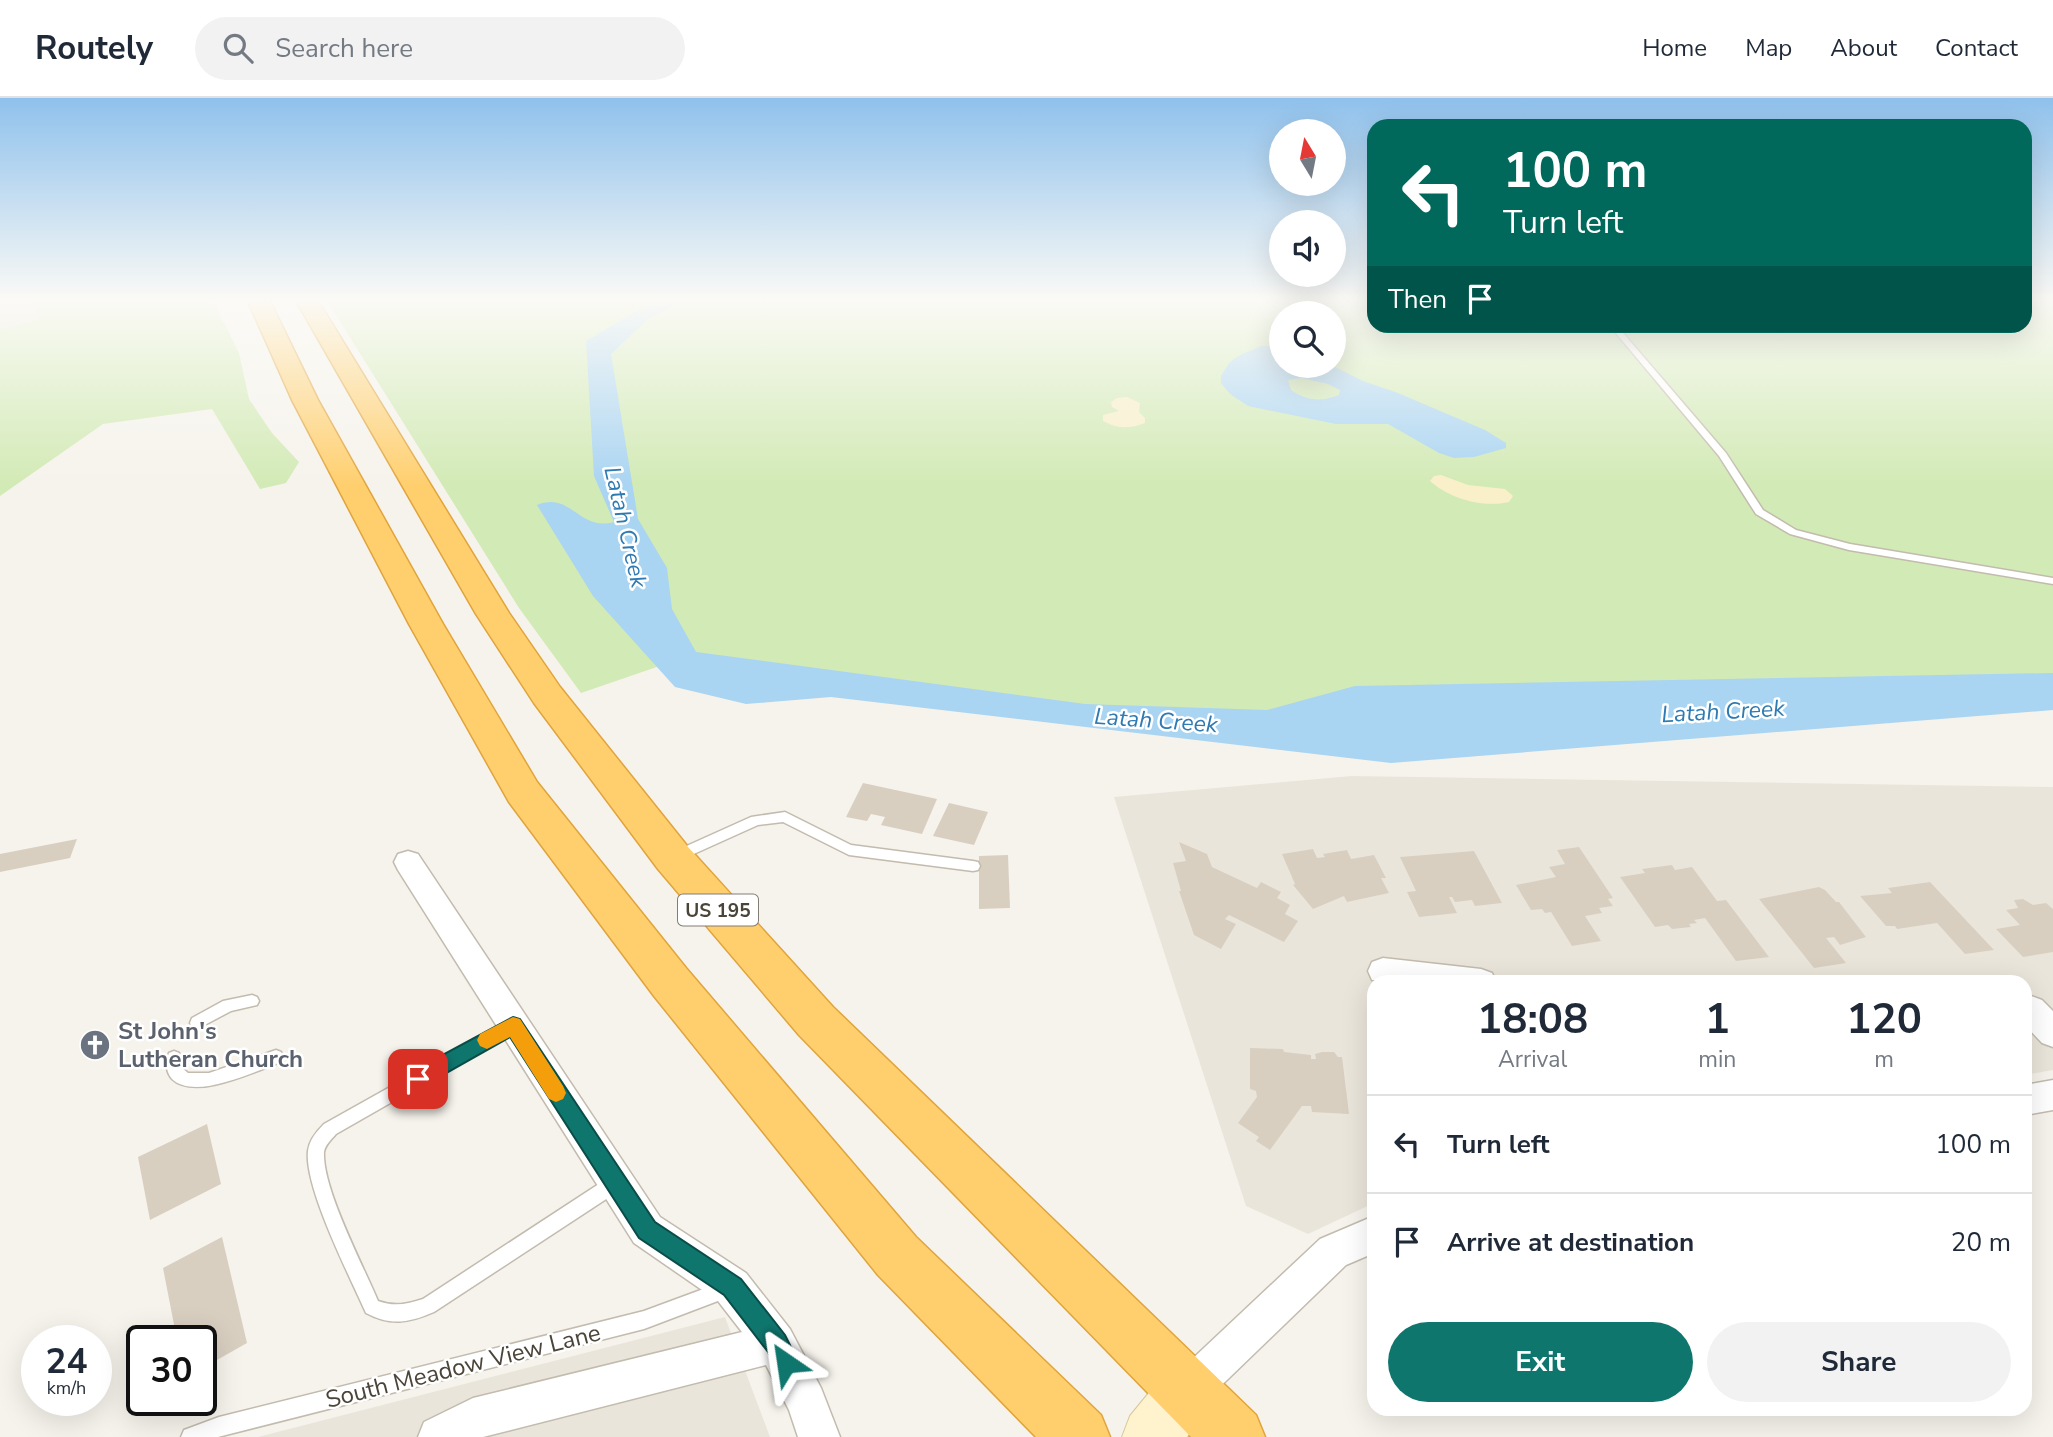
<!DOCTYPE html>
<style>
:root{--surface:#fff;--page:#f2f2f3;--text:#1f2937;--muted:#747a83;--line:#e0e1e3;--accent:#0f766e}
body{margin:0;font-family:"Nunito Sans",sans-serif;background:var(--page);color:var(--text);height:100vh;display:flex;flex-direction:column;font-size:26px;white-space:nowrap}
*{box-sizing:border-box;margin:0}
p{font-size:23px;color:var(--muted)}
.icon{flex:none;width:38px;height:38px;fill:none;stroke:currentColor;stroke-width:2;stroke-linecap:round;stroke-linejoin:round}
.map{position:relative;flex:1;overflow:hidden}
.side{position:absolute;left:1367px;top:877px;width:665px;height:441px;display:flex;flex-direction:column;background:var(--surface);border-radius:21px;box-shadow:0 7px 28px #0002}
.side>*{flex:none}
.top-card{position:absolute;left:1367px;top:21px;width:665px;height:214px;border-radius:21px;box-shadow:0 7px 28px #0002;background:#00695c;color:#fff;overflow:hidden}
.needle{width:46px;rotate:350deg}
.fabs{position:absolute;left:1269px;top:21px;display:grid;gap:14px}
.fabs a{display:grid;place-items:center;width:77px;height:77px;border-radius:50%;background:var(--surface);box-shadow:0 7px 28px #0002;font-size:35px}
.speed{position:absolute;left:21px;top:1227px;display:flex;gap:14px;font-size:35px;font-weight:700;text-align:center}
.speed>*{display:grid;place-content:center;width:91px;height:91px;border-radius:50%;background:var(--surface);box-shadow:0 7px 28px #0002;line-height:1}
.speed small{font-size:18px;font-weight:400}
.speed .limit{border:4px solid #111;border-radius:10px;background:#fff;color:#111}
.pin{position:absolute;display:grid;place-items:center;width:60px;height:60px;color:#fff;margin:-30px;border-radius:14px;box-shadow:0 4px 10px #0006}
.me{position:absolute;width:77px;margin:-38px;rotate:328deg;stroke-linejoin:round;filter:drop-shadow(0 0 5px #0008)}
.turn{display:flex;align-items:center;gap:24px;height:147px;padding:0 21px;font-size:32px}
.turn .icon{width:91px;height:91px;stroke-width:2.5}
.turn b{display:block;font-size:49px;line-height:60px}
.then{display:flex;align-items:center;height:66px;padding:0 21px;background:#0003;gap:14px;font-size:26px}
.eta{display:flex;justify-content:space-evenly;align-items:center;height:119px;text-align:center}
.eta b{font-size:42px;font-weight:700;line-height:49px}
.action{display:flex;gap:14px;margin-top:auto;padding:14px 21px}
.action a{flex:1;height:80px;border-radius:42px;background:var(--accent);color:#fff;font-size:28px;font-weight:700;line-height:80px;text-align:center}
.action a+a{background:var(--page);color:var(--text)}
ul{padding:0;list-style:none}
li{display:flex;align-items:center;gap:21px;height:98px;padding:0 21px;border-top:2px solid var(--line)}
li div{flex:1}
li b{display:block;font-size:26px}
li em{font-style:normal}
header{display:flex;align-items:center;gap:42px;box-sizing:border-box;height:98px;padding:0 35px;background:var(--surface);border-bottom:2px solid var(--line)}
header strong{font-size:33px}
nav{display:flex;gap:38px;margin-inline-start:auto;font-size:24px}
.search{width:490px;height:63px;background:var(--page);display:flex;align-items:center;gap:18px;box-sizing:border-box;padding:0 24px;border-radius:38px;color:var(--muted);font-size:26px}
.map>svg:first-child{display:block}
.residential{fill:#eae5da}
.green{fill:#d2eab5;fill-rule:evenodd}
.sand{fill:#f9efc9}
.water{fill:#a9d4f2;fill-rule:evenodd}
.building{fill:#d8cfc1}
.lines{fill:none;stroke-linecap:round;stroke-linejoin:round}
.lane-casing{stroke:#c2bbae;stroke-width:3}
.street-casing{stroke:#c2bbae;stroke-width:3}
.secondary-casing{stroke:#d6c79b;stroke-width:2}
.highway-casing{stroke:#e0a43c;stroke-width:3}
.lane{fill:#fff;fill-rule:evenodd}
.street{fill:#fff;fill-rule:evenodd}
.secondary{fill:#fff3cd;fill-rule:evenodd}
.highway{fill:#ffcf6e;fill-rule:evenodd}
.route{fill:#0f766e;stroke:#0a4d48;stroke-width:2}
.slow{fill:#f59e0b}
.labels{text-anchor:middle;stroke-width:5;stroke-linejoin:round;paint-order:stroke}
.shield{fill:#fff;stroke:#817c74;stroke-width:2}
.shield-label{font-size:19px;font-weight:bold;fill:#4b4439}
.water-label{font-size:23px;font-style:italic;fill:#2e7ab2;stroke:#fff}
.near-worship-label{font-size:24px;font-weight:bold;fill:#5b616d;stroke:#fff;text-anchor:start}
.near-street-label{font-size:24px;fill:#4b4439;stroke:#fff}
</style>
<header>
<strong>Routely</strong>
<div class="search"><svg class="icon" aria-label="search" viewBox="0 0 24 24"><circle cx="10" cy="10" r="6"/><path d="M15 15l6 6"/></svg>Search here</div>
<nav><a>Home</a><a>Map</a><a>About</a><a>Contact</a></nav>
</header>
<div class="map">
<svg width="2053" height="1339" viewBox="0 0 2053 1339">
<rect width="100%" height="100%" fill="#f6f3ec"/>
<path class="residential" d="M0 201H33L40 221 0 232Z
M1352 678 2053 689V972L2025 977V884H1374V1105L1308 1136 1246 1108 1114 699Z
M725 1219 770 1339H258Z"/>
<path class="green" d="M33 201H212L239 255 249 301 272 335 299 364 286 385 260 391 212 311 103 326 0 398V232L40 221Z
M326 201H1374V228H2025V201H2053V593L1266 628 677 562 581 595 519 510ZM1281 215H1334V268H1281Z"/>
<path class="sand" d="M1127 299 1140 305 1139 314 1145 320V325C1130 331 1117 331 1103 323V317L1119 313 1112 309 1111 304 1117 300Z
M1441 377 1468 387 1505 391 1513 398 1509 404C1483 410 1450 401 1430 383L1434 378Z"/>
<path class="water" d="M657 201H688L648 221 611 256 638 421 667 470 672 511 696 554 1085 606 1267 612 1355 588 2053 575V612L1391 665 831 599 746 606 675 589 593 498 537 407C571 393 579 434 614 424L594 378 586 243Z
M1261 248 1281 249V268H1333L1363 283 1398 295 1485 332 1506 345V350L1474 359 1454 360 1439 355 1388 326H1336L1248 308 1230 296 1221 285V278L1229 265 1238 258ZM1302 280 1328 286 1340 292 1339 297C1321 304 1307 303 1291 292L1288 282Z"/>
<path class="building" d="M863 685 937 701 922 736 881 727 885 719 871 716 867 723 846 719Z
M949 705 988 714 974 747 933 738Z
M77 741 70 760 0 774V756Z
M1179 744 1207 756 1212 769 1257 790 1261 784 1281 794 1277 800 1290 807 1285 816 1298 823 1284 844 1229 817 1225 821 1236 826 1221 851 1194 837 1179 793H1181L1173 765 1186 763Z
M1579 749 1613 800 1608 801 1613 808 1599 810 1602 815 1585 818 1601 843 1572 848 1551 814 1545 815 1542 811 1531 812 1516 787 1556 779 1549 769 1565 766 1557 752Z
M1313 751 1317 760 1325 759 1323 756 1347 752 1351 761 1374 757 1386 780H1381L1389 795 1347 804 1344 798 1313 811 1293 787 1295 786 1282 756Z
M1474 753 1502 805 1475 808 1472 802 1455 804 1452 799H1449L1457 815 1419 819 1407 794 1416 793 1400 759Z
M1008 757 1010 810 979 811V758Z
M1672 767 1675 772 1692 769 1717 803 1726 802 1769 859 1736 863 1705 820 1694 822 1697 825 1689 826 1691 829 1672 831 1668 827 1655 829 1620 779 1645 775 1642 771Z
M1930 784 1994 852 1965 856 1937 825 1897 831 1895 828H1886L1860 798 1892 795 1888 790Z
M1819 789 1825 792 1836 804H1839L1866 839 1840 847 1834 839 1826 840 1846 865 1814 870 1759 801Z
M2023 801 2033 807 2046 805 2053 811V854L2023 859 1996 831 2020 827 2006 812 2018 810 2014 802Z
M1250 950 1283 951 1284 954 1311 957V961H1316L1315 956 1322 954H1334L1338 959H1342L1349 1016 1312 1014 1311 1008H1302L1270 1052 1256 1043 1259 1039 1238 1025 1257 999 1256 993 1250 991Z
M207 1026 221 1086 150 1122 138 1059Z
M222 1139 247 1245 201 1271V1242H177L163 1170Z"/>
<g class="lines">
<g class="lane-casing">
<path id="lane" d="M1610 228H1617L1726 355 1763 412 1796 432 1850 446 2053 480V486L1849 452 1790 436 1756 416 1719 358Z
M785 714 851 747 973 763 978 764 980 768 978 772 973 773 849 757 783 724 758 727 676 764 671 763 669 759 671 755 751 719Z
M252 897 257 899 259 903 257 907 231 913 197 931 192 930 190 925 192 920 223 903Z
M513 920 518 922 521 927 518 932 336 1036C331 1042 325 1047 324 1054 322 1090 363 1167 378 1203 394 1209 408 1206 423 1201L608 1080 614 1078 620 1080 622 1086 620 1092 434 1214C409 1225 390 1228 366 1215 350 1179 304 1089 308 1053 309 1042 317 1033 324 1026Z
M276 952 281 954 284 959 281 964C255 973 195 1003 172 981 166 974 165 964 169 955L174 953 179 955 182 970 188 975H209Z
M725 1183 731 1186 734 1192 731 1198 644 1231 218 1339H181L184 1332 219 1319 644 1213Z"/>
</g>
<g class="street-casing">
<path id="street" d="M408 753 418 756 660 1119 746 1175 790 1231 821 1290 840 1339H798L789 1312 766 1267 483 1339H418L424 1324 473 1300 742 1234 718 1203 634 1145 398 772 394 764 398 756Z
M1383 860 1481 871 1492 875 1496 884 1372 882 1368 873 1372 864Z
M2031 898 2042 902 2053 913V949L2042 945 2025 927V901Z
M2053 982V1012L2025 1017V987Z
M1374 1118V1155L1346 1167 1200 1308 1186 1314 1172 1308 1166 1294 1172 1280 1320 1141Z"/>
</g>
<g class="secondary-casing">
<path id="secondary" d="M1186 1266 1206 1274 1214 1294 1206 1314 1187 1339H1122L1130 1318 1166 1274Z"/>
</g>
<g class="highway-casing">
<path id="highway" d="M247 201H269L318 302 443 526 537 684 686 870 916 1139 1101 1317 1110 1339H1036L878 1177 654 898 509 704 409 526 292 302Z
M295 201H317L509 515 560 589 688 749 833 909 1256 1317 1265 1339H1191L799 937 658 771 534 605 476 516Z"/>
</g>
<use href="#lane" class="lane"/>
<use href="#street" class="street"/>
<use href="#secondary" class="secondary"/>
<use href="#highway" class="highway"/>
</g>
<linearGradient id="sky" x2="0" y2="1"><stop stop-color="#8fc1ec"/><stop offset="0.52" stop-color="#fbfaf6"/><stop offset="1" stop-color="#fbfaf6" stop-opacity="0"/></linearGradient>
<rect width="2053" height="388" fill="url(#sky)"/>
<path class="route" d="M513 919 520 921 655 1124 741 1181 785 1237 799 1265 795 1273 786 1277 778 1273 768 1254 724 1197 639 1140 510 939 425 987 418 990 411 987 408 981 411 974Z"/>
<path class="slow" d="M513 919 520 921 563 988 566 995 563 1001 556 1004 549 1001 510 939 487 951 480 948 477 942 480 936Z"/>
<defs>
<g id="church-disc" transform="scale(1.575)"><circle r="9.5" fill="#6b7280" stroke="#fff"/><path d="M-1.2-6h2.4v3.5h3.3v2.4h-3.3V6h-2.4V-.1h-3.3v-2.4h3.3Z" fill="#fff"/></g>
</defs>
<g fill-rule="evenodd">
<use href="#church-disc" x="95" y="947"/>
</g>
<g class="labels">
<rect class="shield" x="678" y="796.5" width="80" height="31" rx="5"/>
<g class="shield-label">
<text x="718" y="819">US 195</text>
</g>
<g class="water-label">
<text transform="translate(626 429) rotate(77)" y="8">Latah Creek</text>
<text transform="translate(1723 613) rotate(-3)" y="8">Latah Creek</text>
<text transform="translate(1156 622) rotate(4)" y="8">Latah Creek</text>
</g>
<g class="near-worship-label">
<text x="118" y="941">St John's<tspan x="118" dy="28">Lutheran Church</tspan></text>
</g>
<g class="near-street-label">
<text transform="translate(463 1268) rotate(-14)" y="8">South Meadow View Lane</text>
</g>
</g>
</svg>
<div class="fabs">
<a><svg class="needle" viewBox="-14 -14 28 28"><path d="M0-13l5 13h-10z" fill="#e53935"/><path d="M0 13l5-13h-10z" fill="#747a83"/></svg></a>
<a><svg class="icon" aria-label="sound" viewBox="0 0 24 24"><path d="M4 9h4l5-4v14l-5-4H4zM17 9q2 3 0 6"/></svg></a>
<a><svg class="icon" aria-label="search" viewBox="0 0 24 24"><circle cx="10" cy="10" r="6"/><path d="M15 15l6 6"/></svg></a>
</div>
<div class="speed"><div>24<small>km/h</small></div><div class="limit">30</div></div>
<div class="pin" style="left:418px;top:981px;background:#d93025"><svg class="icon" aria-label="arrive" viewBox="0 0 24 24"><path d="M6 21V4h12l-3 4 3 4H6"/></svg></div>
<svg class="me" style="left:786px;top:1265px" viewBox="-20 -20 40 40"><path d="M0-17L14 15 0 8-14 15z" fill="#0f766e" stroke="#fff" stroke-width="4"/></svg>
<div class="top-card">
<div class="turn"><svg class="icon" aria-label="left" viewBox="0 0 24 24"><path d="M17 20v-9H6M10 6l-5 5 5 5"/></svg><div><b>100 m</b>Turn left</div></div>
<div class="then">Then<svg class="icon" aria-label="arrive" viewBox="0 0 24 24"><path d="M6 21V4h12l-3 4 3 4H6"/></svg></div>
</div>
<section class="side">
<div class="eta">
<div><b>18:08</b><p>Arrival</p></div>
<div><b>1</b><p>min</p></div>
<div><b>120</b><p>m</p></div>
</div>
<ul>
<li><svg class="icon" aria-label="left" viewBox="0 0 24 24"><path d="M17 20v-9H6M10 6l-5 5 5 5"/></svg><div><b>Turn left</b></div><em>100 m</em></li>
<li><svg class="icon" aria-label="arrive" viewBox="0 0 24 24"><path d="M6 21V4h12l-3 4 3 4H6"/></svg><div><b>Arrive at destination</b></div><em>20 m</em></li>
</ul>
<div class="action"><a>Exit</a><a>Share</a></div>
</section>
</div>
